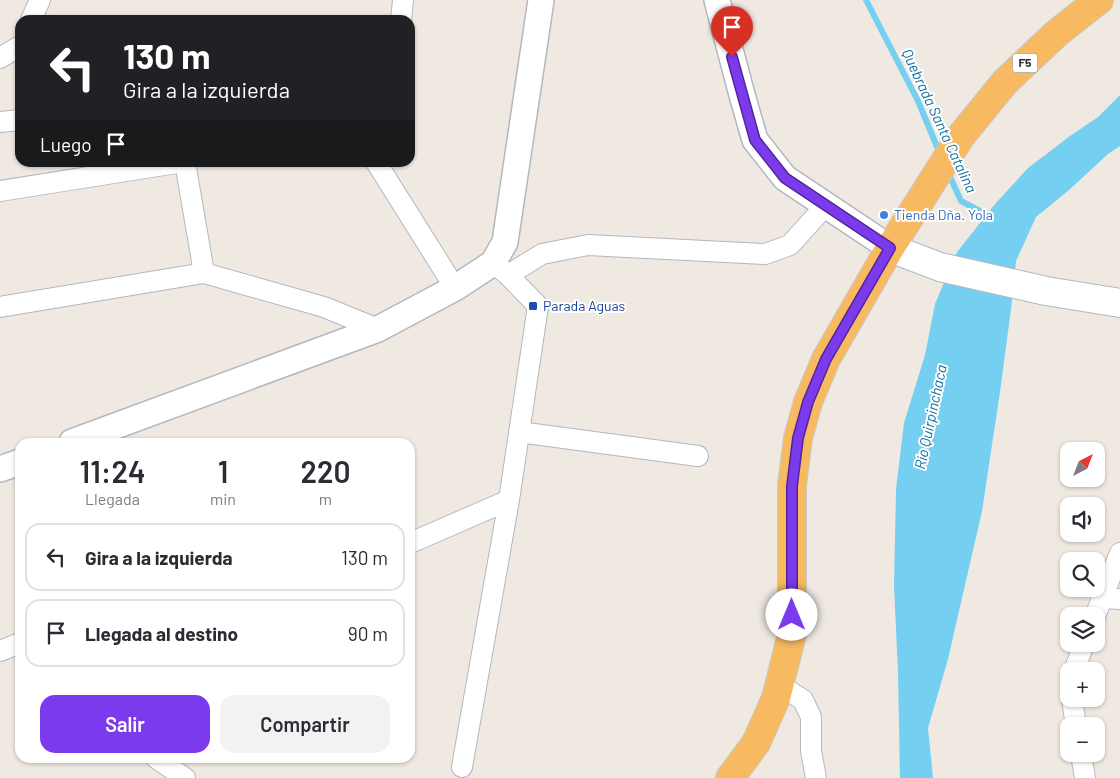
<!DOCTYPE html>
<html lang="es">
<meta charset="utf-8">
<style>
:root{--surface:#fff;--page:#f2f2f3;--text:#2b2b33;--muted:#7c7c81;--line:#e1e1e2;--accent:#7c3aed}
body{margin:0;font-family:Barlow,sans-serif;background:var(--page);color:var(--text);height:100vh;display:flex;flex-direction:column;font-size:19px;white-space:nowrap}
*{box-sizing:border-box;margin:0}
p{font-size:16px;color:var(--muted)}
.icon{flex:none;width:28px;height:28px;fill:none;stroke:currentColor;stroke-width:2;stroke-linecap:round;stroke-linejoin:round}
.map{position:relative;flex:1;overflow:hidden}
.sheet{position:absolute;left:15px;top:438px;width:400px;height:325px;display:flex;flex-direction:column;background:var(--surface);border-radius:15px;box-shadow:0 1px 4px #0004}
.sheet>*{flex:none}
.guide{position:absolute;left:15px;top:15px;width:400px;height:152px;border-radius:15px;box-shadow:0 1px 4px #0004;background:#202124;color:#fff;overflow:hidden}
.needle{width:32px;rotate:42deg}
.controls{position:absolute;left:1060px;top:442px;display:grid;gap:10px}
.controls a{display:grid;place-items:center;width:45px;height:45px;border-radius:10px;background:var(--surface);box-shadow:0 1px 4px #0004;font-size:25px}
.pin{position:absolute;display:grid;place-items:center;width:42px;height:42px;color:#fff;margin:-51px -21px;border-radius:50% 50% 50% 0;rotate:-45deg;box-shadow:0 0 5px #0007}
.pin .icon{rotate:45deg}
.me{position:absolute;width:55px;margin:-28px;rotate:0deg;stroke-linejoin:round;filter:drop-shadow(0 0 4px #0008)}
.turn{display:flex;align-items:center;gap:18px;height:105px;padding:0 25px;font-size:22px}
.turn .icon{width:65px;height:65px;stroke-width:2.5}
.turn b{display:block;font-size:35px;line-height:42px}
.then{display:flex;align-items:center;height:48px;padding:0 25px;background:#0003;gap:10px;font-size:19px}
.eta{display:flex;justify-content:space-evenly;align-items:center;height:85px;text-align:center}
.eta b{font-size:30px;font-weight:600;line-height:35px}
.button{display:flex;gap:10px;margin-top:auto;padding:10px 25px}
.button a{flex:1;height:58px;border-radius:15px;background:var(--accent);color:#fff;font-size:20px;font-weight:600;line-height:58px;text-align:center}
.button a+a{background:var(--page);color:var(--text)}
ul{padding:0;list-style:none}
li{display:flex;align-items:center;gap:15px;height:68px;margin:0 10px 8px;padding:0 15px;border:2px solid var(--line);border-radius:15px}
li div{flex:1}
li b{display:block;font-size:19px}
li em{font-style:normal}
.map>svg:first-child{display:block}
.water{fill:#75cff0}
.lines{fill:none;stroke-linecap:round;stroke-linejoin:round}
.stream{stroke:#75cff0;stroke-width:6}
.minor-casing{stroke:#b4b7c1;stroke-width:22}
.tertiary-casing{stroke:#b4b7c1;stroke-width:28}
.secondary-casing{stroke:#b4b7c1;stroke-width:30}
.trunk-casing{stroke:#c9c9c9;stroke-width:30}
.minor{stroke:#fff;stroke-width:20}
.tertiary{stroke:#fff;stroke-width:25}
.secondary{stroke:#fff;stroke-width:28}
.trunk{stroke:#f8ba60;stroke-width:28}
.route-casing{stroke:#51269a;stroke-width:12}
.route{stroke:#7c3aed;stroke-width:9}
.shop-dot{fill:#3f7fe0;stroke:#fff;stroke-width:2}
.transit-dot{fill:#1a4fb4;stroke:#fff;stroke-width:2}
.labels{text-anchor:middle;stroke-width:4;stroke-linejoin:round;paint-order:stroke}
.shield{fill:#fff;stroke:#6d6d6d;stroke-width:1}
.shield-label{font-size:12px;font-weight:bold;fill:#2e2e2e}
.shop-label{font-size:14px;fill:#366cbe;stroke:#fff;text-anchor:start}
.transit-label{font-size:14px;fill:#164399;stroke:#fff;text-anchor:start}
.water-label{font-size:15px;font-style:italic;fill:#0d6fa3;stroke:#fff}
</style>
<div class="map">
<svg width="1120" height="778" viewBox="0 0 1120 778">
<rect width="100%" height="100%" fill="#efe9e1"/>
<path class="water" d="M1120 95V146L1108 154 1069 190 1036 217 1016 261 1011 309 1000 392 982 511 948 659 928 728 933 778H900L898 672 894 586 896 489 904 423 925 355 935 304 957 252 995 204 1028 168 1070 136 1098 117Z"/>
<g class="lines">
<path class="stream" d="M866 0 918 101 940 154
M947 170 961 201 993 218"/>
<g class="minor-casing">
<path id="minor" d="M31 20 40 0
M401 20 403 0
M0 58 20 46
M0 122 20 120
M185 162 204 273
M376 162 455 288
M0 191 183 162
M508 275 542 254 588 245 765 254 790 245 826 205
M0 307 204 273 324 307 378 329
M519 432 698 456
M410 543 509 500
M1102 598 1120 599
M1095 616 1120 553
M0 651 20 643
M1074 671 1084 644
M780 685 803 700 811 717V751L816 778
M1072 699 1076 726
M1081 754 1085 778
M156 758 185 778
M462 767 509 500 538 306 508 275 493 263"/>
</g>
<g class="tertiary-casing">
<path id="tertiary" d="M717 0 742 95 755 140 785 178 890 248
M72 442 378 329 455 288 493 263 505 242 541 0
M0 469 20 462"/>
</g>
<g class="secondary-casing">
<path id="secondary" d="M890 248 940 267 1046 291 1120 303"/>
</g>
<g class="trunk-casing">
<path id="trunk" d="M730 778 756 743 776 698 792 634V485L798 438 808 402 826 359 890 248 961 136 1005 82 1057 33 1099 0"/>
</g>
<use href="#minor" class="minor"/>
<use href="#tertiary" class="tertiary"/>
<use href="#secondary" class="secondary"/>
<use href="#trunk" class="trunk"/>
</g>
<g class="lines">
<g class="route-casing">
<path id="route" d="M732 57 755 140 785 178 890 248 826 359 808 402 798 438 792 486V615"/>
</g>
<use href="#route" class="route"/>
</g>
<circle class="shop-dot" cx="884" cy="215" r="5"/>
<rect class="transit-dot" x="528" y="301" width="10" height="10" rx="2.5"/>
<g class="labels">
<rect class="shield" x="1012.5" y="53.5" width="25" height="19" rx="4"/>
<g class="shield-label">
<text x="1025" y="67">F5</text>
</g>
<g class="shop-label">
<text x="894" y="220">Tienda Dña. Yola</text>
</g>
<g class="transit-label">
<text x="543" y="311">Parada Aguas</text>
</g>
<g class="water-label">
<text transform="translate(939 121) rotate(65)" y="5">Quebrada Santa Catalina</text>
<text transform="translate(931 417) rotate(-78)" y="5">Río Quirpinchaca</text>
</g>
</g>
</svg>
<div class="controls">
<a><svg class="needle" viewBox="-14 -14 28 28"><path d="M0-13l5 13h-10z" fill="#e53935"/><path d="M0 13l5-13h-10z" fill="#7c7c81"/></svg></a>
<a><svg class="icon" aria-label="sound" viewBox="0 0 24 24"><path d="M4 9h4l5-4v14l-5-4H4zM17 9q2 3 0 6"/></svg></a>
<a><svg class="icon" aria-label="search" viewBox="0 0 24 24"><circle cx="10" cy="10" r="6"/><path d="M15 15l6 6"/></svg></a>
<a><svg class="icon" aria-label="layers" viewBox="0 0 24 24"><path d="M12 4l9 5-9 5-9-5zM3 14l9 5 9-5"/></svg></a>
<a>+</a>
<a>−</a>
</div>
<div class="pin" style="left:732px;top:57px;background:#d93025"><svg class="icon" aria-label="arrive" viewBox="0 0 24 24"><path d="M6 21V4h12l-3 4 3 4H6"/></svg></div>
<svg class="me" style="left:792px;top:615px" viewBox="-20 -20 40 40"><circle r="19" fill="#fff"/><path d="M0-13L10 11 0 6-10 11z" fill="#7c3aed"/></svg>
<div class="guide">
<div class="turn"><svg class="icon" aria-label="left" viewBox="0 0 24 24"><path d="M17 20v-9H6M10 6l-5 5 5 5"/></svg><div><b>130 m</b>Gira a la izquierda</div></div>
<div class="then">Luego<svg class="icon" aria-label="arrive" viewBox="0 0 24 24"><path d="M6 21V4h12l-3 4 3 4H6"/></svg></div>
</div>
<section class="sheet">
<div class="eta">
<div><b>11:24</b><p>Llegada</p></div>
<div><b>1</b><p>min</p></div>
<div><b>220</b><p>m</p></div>
</div>
<ul>
<li><svg class="icon" aria-label="left" viewBox="0 0 24 24"><path d="M17 20v-9H6M10 6l-5 5 5 5"/></svg><div><b>Gira a la izquierda</b></div><em>130 m</em></li>
<li><svg class="icon" aria-label="arrive" viewBox="0 0 24 24"><path d="M6 21V4h12l-3 4 3 4H6"/></svg><div><b>Llegada al destino</b></div><em>90 m</em></li>
</ul>
<div class="button"><a>Salir</a><a>Compartir</a></div>
</section>
</div>
